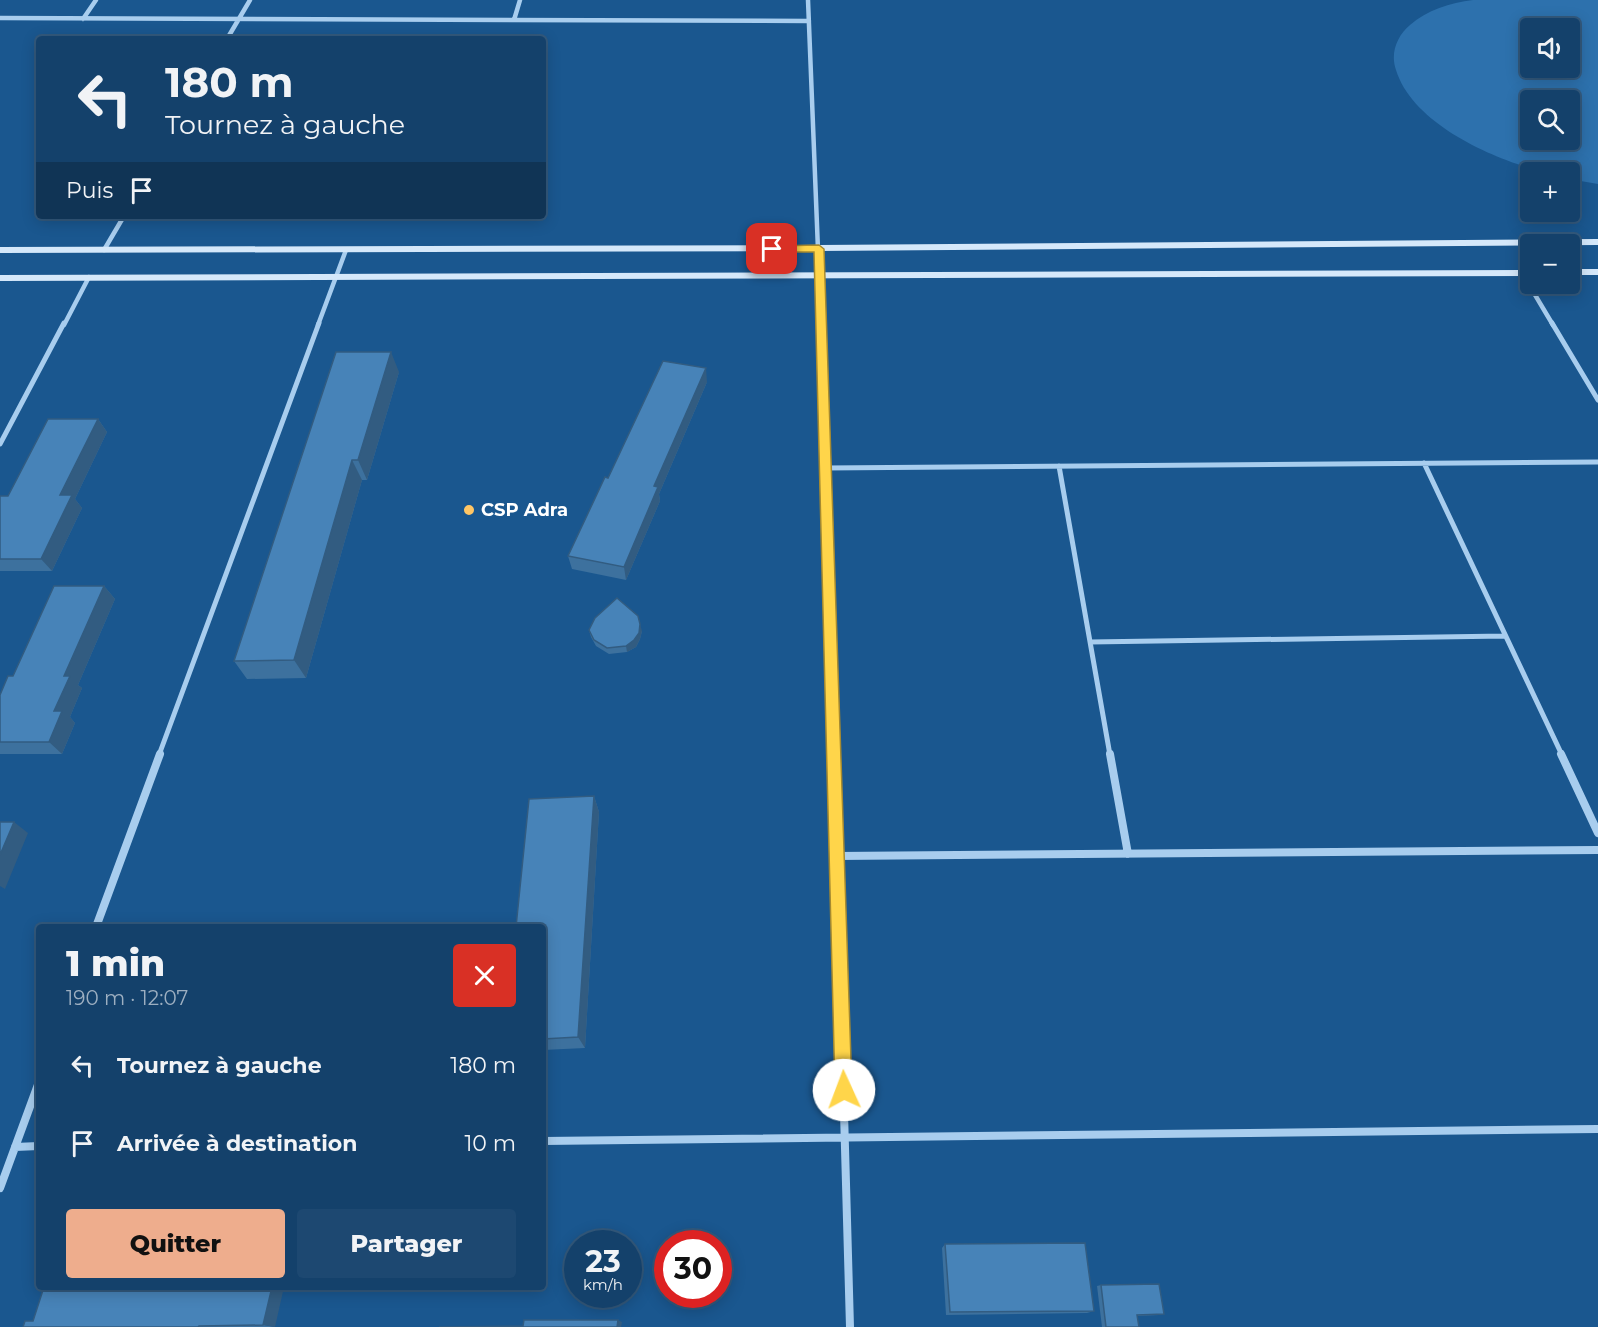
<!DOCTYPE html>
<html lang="fr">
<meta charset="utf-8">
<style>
:root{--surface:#14416b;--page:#1d4871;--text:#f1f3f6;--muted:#9dafc1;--line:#335a7e;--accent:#eead8d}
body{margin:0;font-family:Montserrat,sans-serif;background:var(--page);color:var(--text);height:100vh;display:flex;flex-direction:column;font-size:22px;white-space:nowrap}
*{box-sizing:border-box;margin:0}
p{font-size:20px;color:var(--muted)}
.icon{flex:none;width:33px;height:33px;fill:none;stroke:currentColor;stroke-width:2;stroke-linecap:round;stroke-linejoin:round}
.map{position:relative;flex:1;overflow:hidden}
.side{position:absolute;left:36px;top:924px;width:510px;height:366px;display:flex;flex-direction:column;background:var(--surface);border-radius:6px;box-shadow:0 3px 15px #0003,0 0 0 2px var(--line)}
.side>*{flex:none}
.top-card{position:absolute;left:36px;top:36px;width:510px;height:183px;border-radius:6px;box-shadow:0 3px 15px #0003,0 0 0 2px var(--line);background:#14416b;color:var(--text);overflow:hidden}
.fabs{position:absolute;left:1520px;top:18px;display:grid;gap:12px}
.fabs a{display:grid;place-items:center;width:60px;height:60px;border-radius:6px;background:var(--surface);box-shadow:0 3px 15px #0003,0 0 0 2px var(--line);font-size:30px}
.speed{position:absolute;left:564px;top:1230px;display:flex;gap:12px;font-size:30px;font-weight:700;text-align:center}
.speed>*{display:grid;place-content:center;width:78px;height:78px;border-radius:50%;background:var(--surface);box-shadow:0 3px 15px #0003,0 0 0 2px var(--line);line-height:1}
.speed small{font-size:15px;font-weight:400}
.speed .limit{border:9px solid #d22;background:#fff;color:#111}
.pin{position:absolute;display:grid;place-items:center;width:51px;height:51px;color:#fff;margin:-26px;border-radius:12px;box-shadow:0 3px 9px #0006}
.me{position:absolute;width:66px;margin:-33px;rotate:358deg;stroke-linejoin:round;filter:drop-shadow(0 0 4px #0008)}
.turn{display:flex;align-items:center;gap:21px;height:126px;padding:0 30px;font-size:27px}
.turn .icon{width:78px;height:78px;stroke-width:2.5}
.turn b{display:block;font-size:42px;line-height:51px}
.then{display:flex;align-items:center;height:57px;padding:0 30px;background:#0003;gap:12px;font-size:22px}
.round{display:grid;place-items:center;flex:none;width:63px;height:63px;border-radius:6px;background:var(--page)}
.headline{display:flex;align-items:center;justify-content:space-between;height:102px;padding:0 30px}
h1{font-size:36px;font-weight:800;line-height:45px}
.action{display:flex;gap:12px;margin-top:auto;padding:12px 30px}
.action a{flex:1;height:69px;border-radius:6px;background:var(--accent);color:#111;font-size:24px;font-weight:800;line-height:69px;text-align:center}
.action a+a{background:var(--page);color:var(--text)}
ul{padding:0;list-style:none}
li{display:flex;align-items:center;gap:18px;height:78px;padding:0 30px}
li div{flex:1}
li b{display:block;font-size:22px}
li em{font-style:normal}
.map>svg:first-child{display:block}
.green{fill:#2d71ad;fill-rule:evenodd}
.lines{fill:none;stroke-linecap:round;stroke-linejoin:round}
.minor-far2{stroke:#a8cdee;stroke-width:4.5}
.minor-far1{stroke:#a8cdee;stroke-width:5}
.minor{stroke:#a8cdee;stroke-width:8}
.secondary{fill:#d5e8fa;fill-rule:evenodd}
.wall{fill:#3d719e}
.shaded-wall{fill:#325c81}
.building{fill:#4783b8;stroke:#325c81;stroke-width:1.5}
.route{fill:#ffd54a;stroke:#a68a30;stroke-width:1.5}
.poi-dot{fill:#ffc665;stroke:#1a578f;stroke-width:2}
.labels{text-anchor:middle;stroke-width:4.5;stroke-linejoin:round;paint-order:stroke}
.poi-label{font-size:18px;font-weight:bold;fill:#fff;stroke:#1a578f;text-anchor:start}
</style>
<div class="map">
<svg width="1598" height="1327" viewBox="0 0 1598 1327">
<rect width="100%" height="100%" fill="#1a578f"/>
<path class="green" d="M1473 0H1598V184L1569 179V172C1558 172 1547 173 1537 170 1488 157 1412 122 1396 70 1390 53 1397 36 1410 25 1427 10 1450 3 1473 0ZM1530 28H1569V68H1530ZM1530 100H1569V140H1530Z"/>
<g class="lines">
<path class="minor-far2" d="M808 0 821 325
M0 18 809 21
M83 19 96 0
M514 20 520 0
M227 39 250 0
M104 250 124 216
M1522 273 1553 325
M64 325 89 277
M318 325 346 250"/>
<path class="minor-far1" d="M821 323 834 755
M1552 323 1598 400
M0 444 64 323
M1424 463 1562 755
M1059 466 1110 755
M825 468 1598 462
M1090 642 1505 636
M159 755 319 323"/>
<path class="minor" d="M834 754 850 1327
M1110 754 1128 854
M1561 754 1598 833
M837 856 1598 850
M96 927 160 754
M543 1141 1598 1129
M15 1147 39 1146
M0 1188 39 1082"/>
<path class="secondary" d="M1598 239V245L819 251 0 253V247L819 245Z
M1569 269H1598V275H1569Z
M1530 270V276L0 281V275Z"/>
</g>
<path class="wall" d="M399 372 367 480H362L306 678 247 679 234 661Z
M707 382 659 494 660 501 626 580 572 569 568 556 608 478Z
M98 419 107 432 75 499 82 508 52 571H0V496H8Z
M104 586 115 599 78 685 82 688 70 717 75 723 62 754H0V695L13 676Z
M589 630 642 631 640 639 636 647 627 652 609 654 596 646 591 637Z
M594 796 599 812 585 1048 543 1050V927Z
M945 1244 1094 1311 1087 1313 946 1315 942 1248Z
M1101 1285 1164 1314 1159 1315 1137 1316 1139 1327H1102L1097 1286Z
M44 1287 275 1327H23L33 1321Z"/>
<path class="shaded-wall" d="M391 352 399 372 367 480 358 460Z
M706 368 707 382 659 494 660 501 626 580 624 567 654 486Z
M98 419 107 432 75 499 82 508 52 571 41 559 60 495Z
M352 460 362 480 306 678 294 660Z
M104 586 115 599 78 685 82 688 70 717 75 723 62 754 49 742 54 711 64 676Z
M640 624 642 631 640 639 636 647 627 652 626 646Z
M594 796 599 812 585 1048 578 1037Z
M14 822 28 833 5 889 0 886V855Z
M272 1287H284L275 1327 263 1325Z
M618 1320 622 1322 621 1327H617Z"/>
<path class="building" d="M336 352H391L358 460H352L294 660 234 661Z
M663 361 706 368 654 486 658 487 624 567 568 556 605 477 608 478Z
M48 419H98L60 495H72L41 559H0V496H8Z
M54 586H104L64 676H70L54 711H62L49 742H0V695L8 676H13Z
M617 598 638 616 640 624 639 633 634 640 626 646 607 648 594 640 589 630 595 618Z
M594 796 578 1037 543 1039V927H516L529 799Z
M0 822H14L0 855Z
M1085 1243 1094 1311 950 1312 945 1244Z
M1159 1284 1164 1314 1137 1315 1139 1327H1106L1101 1285Z
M44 1287H272L263 1325 199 1326 198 1327H23L25 1321H33Z
M524 1320H618L617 1327H439L523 1326Z"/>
<path class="route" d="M819 245 824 249 852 1090 850 1096 844 1099 838 1096 835 1090 814 252H772L766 249 772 246Z"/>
<circle class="poi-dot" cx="469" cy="510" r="6"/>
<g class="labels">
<g class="poi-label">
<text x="481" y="516">CSP Adra</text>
</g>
</g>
</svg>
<div class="fabs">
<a><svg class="icon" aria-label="sound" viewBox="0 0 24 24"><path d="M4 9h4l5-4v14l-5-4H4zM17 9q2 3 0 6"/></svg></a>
<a><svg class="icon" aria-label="search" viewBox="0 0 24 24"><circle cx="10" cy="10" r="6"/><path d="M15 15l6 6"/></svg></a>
<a>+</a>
<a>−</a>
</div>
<div class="speed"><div>23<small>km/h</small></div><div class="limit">30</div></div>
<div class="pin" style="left:772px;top:249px;background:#d93025"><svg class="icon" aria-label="arrive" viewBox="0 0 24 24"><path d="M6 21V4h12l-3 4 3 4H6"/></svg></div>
<svg class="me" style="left:844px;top:1090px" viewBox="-20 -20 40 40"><circle r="19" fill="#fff"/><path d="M0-13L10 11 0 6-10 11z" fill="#ffd54a"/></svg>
<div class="top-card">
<div class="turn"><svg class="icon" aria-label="left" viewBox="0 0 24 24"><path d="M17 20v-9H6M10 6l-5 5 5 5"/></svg><div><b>180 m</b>Tournez à gauche</div></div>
<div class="then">Puis<svg class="icon" aria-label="arrive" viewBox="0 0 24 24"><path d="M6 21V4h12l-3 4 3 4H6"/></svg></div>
</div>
<section class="side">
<div class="headline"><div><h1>1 min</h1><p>190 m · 12:07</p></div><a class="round" style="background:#d93025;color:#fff"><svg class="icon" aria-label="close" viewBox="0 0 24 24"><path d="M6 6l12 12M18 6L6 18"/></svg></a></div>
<ul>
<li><svg class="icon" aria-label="left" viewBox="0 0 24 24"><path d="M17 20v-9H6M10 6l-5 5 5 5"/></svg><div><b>Tournez à gauche</b></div><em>180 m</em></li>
<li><svg class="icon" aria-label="arrive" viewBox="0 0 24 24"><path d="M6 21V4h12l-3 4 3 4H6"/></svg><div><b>Arrivée à destination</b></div><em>10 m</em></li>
</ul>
<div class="action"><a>Quitter</a><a>Partager</a></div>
</section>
</div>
